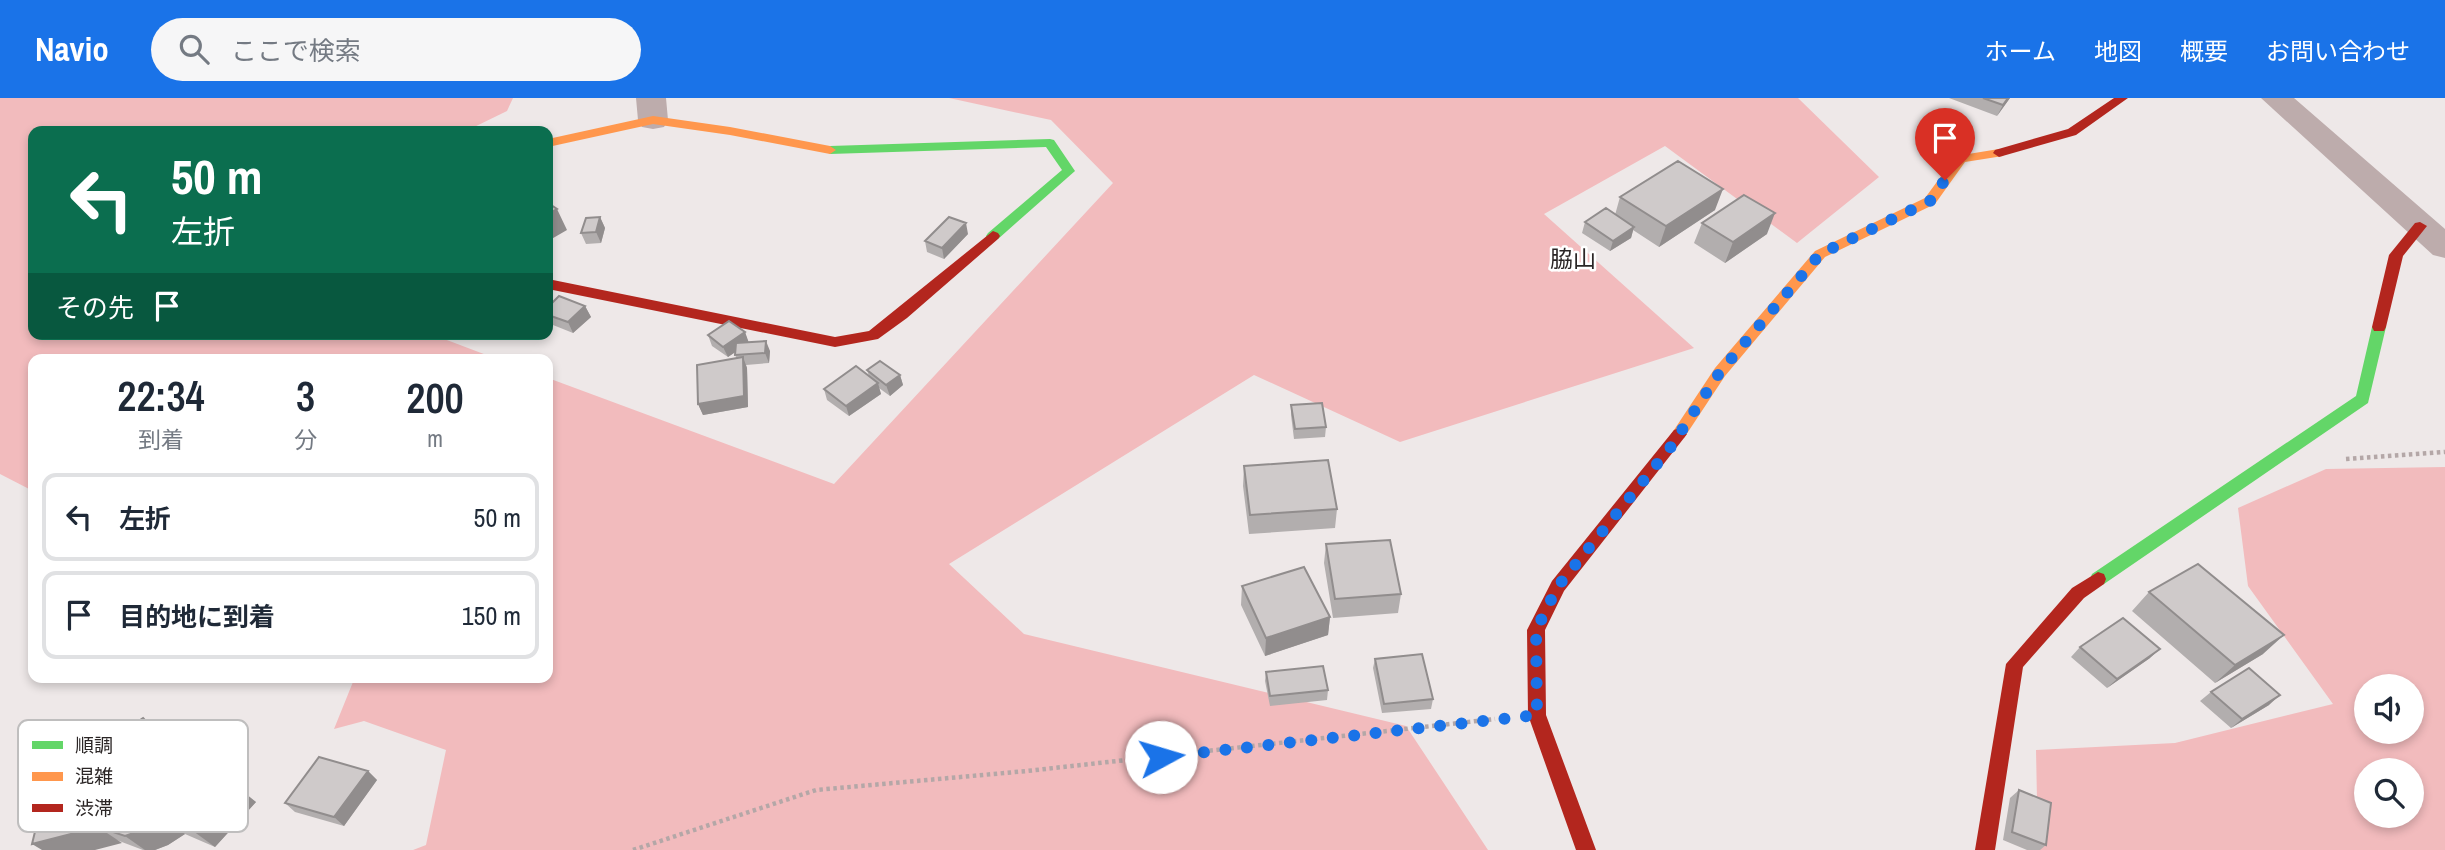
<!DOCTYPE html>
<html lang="ja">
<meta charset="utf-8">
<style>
:root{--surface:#fff;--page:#f6f6f7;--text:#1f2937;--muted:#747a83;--line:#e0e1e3;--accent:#1a73e8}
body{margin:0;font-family:"Archivo Narrow","Noto Sans JP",sans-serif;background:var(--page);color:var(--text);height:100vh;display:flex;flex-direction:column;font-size:26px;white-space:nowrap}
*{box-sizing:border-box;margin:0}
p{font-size:23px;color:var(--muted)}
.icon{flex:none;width:38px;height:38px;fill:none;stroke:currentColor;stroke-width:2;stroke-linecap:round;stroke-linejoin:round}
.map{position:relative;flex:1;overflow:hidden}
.details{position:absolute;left:28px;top:256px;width:525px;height:329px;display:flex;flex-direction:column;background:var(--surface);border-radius:14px;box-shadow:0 4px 10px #0003}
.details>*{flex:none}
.hud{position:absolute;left:28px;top:28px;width:525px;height:214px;border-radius:14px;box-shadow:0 4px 10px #0003;background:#0b6e4f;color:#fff;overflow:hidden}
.fabs{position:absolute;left:2354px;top:576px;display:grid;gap:14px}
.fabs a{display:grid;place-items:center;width:70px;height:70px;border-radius:50%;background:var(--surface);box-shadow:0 4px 10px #0003;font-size:35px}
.pin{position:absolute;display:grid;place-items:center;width:60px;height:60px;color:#fff;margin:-72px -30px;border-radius:50% 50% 50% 0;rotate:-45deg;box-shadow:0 0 7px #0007}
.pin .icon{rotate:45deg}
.me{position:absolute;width:77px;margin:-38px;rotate:84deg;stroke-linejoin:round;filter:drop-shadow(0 0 5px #0008)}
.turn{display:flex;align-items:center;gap:24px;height:147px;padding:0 28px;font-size:32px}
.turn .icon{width:91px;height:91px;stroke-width:2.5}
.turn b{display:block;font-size:49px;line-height:60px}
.then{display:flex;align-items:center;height:66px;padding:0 28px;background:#0003;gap:14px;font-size:26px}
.eta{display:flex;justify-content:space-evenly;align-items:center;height:119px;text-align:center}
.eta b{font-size:42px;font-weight:600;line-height:49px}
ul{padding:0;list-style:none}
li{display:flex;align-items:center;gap:21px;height:88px;margin:0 14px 10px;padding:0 14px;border:4px solid var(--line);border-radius:14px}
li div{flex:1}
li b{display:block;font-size:26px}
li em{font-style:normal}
header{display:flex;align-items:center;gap:42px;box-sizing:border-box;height:98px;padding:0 35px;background:var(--accent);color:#fff}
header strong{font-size:33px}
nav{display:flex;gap:38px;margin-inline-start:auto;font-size:24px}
.search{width:490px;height:63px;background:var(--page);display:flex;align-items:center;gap:18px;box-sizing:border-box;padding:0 24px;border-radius:38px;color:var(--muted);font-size:26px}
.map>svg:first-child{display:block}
.forest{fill:#f2bbbd;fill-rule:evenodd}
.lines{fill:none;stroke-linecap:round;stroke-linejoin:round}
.path{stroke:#b4a7a7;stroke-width:4.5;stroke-dasharray:3.5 3.5;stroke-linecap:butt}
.street{fill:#bdacac;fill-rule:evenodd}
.fast{fill:#63d668;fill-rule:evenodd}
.slow{fill:#ff974d;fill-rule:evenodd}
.jam{fill:#b3261e;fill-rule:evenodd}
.wall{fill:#b2aeae}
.shaded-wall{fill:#918d8d}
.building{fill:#cfcaca;stroke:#918d8d;stroke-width:2}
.route{stroke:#1a73e8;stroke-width:12;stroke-dasharray:0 21.6}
.labels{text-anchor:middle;stroke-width:5;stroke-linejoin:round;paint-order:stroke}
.neighbourhood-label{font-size:23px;fill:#2b2626;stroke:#fff}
.key{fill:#fff;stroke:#bfbebe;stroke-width:2}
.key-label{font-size:19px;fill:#2b2626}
</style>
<header>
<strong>Navio</strong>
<div class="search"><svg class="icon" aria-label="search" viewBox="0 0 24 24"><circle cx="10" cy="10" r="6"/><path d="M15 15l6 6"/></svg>ここで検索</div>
<nav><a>ホーム</a><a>地図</a><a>概要</a><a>お問い合わせ</a></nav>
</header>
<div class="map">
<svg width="2445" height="752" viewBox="0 0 2445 752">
<rect width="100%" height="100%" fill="#eee8e8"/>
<path class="forest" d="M0 0H513L507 13 466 33H33V236H431L497 261H33V393L0 376Z
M949 0H1798L1879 79 1797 145 1665 48 1544 116 1694 250 1400 344 1254 277 949 466 1024 536 1406 628 1488 752H413L426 747 446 652 364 623 334 631 355 579H548V280L834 386 1113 85 1051 22Z
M2445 369V752H2038L2036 652 2175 645 2333 606 2248 488 2238 410 2326 371ZM2366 588H2412V634H2366ZM2366 672H2412V718H2366Z"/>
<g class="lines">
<path class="path" d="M2346 361 2445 354
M633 752 816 692 1027 673 1495 621"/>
<path class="street" d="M636 0H666L668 22 664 29 653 31 642 29 638 22Z
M2261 0H2294L2445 131V160L2433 157Z"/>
<path class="fast" d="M1050 41 1054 42 1075 73 998 141H988L986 138 988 135 1062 72 1046 49 830 56 824 52 830 48Z
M2379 224 2386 229 2368 305 2104 486 2098 488 2092 486 2090 481 2092 476 2356 298 2372 229Z"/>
<path class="slow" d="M653 18 730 29 830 48 836 52 830 56 730 37 653 26 548 49V41Z
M1999 51 2005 55 2003 58 1965 64 1935 106 1825 159 1725 278 1684 340H1674L1671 336 1674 332 1715 270 1815 153 1925 100 1956 58Z"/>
<path class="jam" d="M2114 0H2128L2076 37 1999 59 1993 55 1995 52 2068 31Z
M2420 124 2427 128 2403 158 2386 229 2384 233H2374L2372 229 2389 157 2415 125Z
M993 133 998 135 1000 138 998 141 907 220 878 241 835 249 548 191V181L835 239 869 233Z
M1679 330 1687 336 1684 340 1564 493 1545 532 1546 617 1596 752H1576L1528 617 1527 532 1552 483 1674 332Z
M2098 474 2104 476 2106 481 2104 486 2084 500 2023 569 1995 752H1975L2006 566 2072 490Z"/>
</g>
<path class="wall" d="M1949 0H2010L1997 18Z
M1620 99 1715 112 1659 149 1633 132 1631 140 1610 153 1582 135 1585 124 1615 117Z
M600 119 605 130 601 145 586 146 581 135Z
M1702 125 1767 136 1725 165 1694 145Z
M968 136 944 161 927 154 925 143Z
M585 208 591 219 573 235 548 225V209Z
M745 234 748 244 770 253 769 265 746 267 747 270 748 309 703 317 698 306 736 260 735 254 728 259 712 248 708 237Z
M867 272 900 277 903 287 890 298 879 290 881 296 849 318 827 302 824 291 869 278Z
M1291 307 1326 329 1325 339 1294 341 1291 317Z
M1244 368 1337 411 1335 430 1249 436 1243 388Z
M1326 446 1401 496 1398 515 1333 520 1324 465Z
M1242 488 1330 519 1328 537 1265 558 1241 507Z
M2149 494 2263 556 2215 585 2132 513Z
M2080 549 2150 560 2107 590 2071 559Z
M1375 561 1433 601 1431 611 1382 615 1373 570Z
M1266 574 1328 592 1327 602 1270 608 1265 583Z
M2211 594 2269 607 2231 630 2200 603Z
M165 637 176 650 218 677V680L256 704 215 749 185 736 168 747 155 752H143L40 713 97 698Z
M368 673 377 682 344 728 295 714 285 705Z
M2019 692 2046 747 2040 752H2027L2003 742 2010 700Z"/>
<path class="shaded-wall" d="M2008 0H2010L1997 18 2003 7Z
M1723 91 1715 112 1659 149 1666 128Z
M557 111 567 132 548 143V116Z
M1775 115 1767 136 1725 165 1733 144Z
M600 119 605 130 601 145 596 134Z
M966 125 968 136 944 161 942 150Z
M1634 129 1631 140 1610 153 1613 143Z
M585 208 591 219 573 235 568 224Z
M745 234 749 245 728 259 723 249Z
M766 243 770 253 769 265 765 255Z
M743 259 747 270 748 309 703 317 698 306Z
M900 277 903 287 890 298 886 287Z
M878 285 881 296 849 318 846 308Z
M1330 519 1328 537 1265 558 1266 540Z
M2284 537 2263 556 2215 585 2235 567Z
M2160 551 2150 560 2107 590 2117 581Z
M2280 597 2269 607 2231 630 2242 621Z
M143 620 165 637 187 662 165 645Z
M196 660 218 677 220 688 198 671Z
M368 673 377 682 344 728 334 719Z
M235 687 256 704 215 749 193 733Z
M163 720 185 736 168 747 155 752H145L125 738Z
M98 729 122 745 95 752H42L32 746Z"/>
<path class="building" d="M1983 0H2008L2003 7Z
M1678 63 1723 91 1666 128 1620 99Z
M1744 97 1775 115 1733 144 1702 125Z
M548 105 557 111 548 116Z
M1606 110 1634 129 1613 143 1585 124Z
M600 119 596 134 581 135 586 120Z
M949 119 966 125 942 150 925 143Z
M559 198 585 208 568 224 548 217V209Z
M729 223 745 234 723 249 708 237Z
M766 243 765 255 735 257 736 245Z
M743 259 744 298 698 306 697 267Z
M880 263 900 277 886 287 867 272Z
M856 268 878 285 846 308 824 291Z
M1322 305 1326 329 1295 331 1291 307Z
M1328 362 1337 411 1250 417 1244 368Z
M1390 442 1401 496 1335 501 1326 446Z
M2198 466 2284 537 2235 567 2149 494Z
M1304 469 1330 519 1266 540 1242 488Z
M2123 520 2160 551 2117 581 2080 549Z
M1422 556 1433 601 1384 606 1375 561Z
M1323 568 1328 592 1270 598 1266 574Z
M2249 570 2280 597 2242 621 2211 594Z
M143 620 165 645 196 660 198 671 235 687 193 733 163 720 145 731 125 738 98 729 32 746 40 713 97 698 112 672 95 653Z
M319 659 368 673 334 719 285 705Z
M2019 692 2051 705 2046 747 2012 734Z"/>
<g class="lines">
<path class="route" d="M1161 659 1537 617 1536 532 1558 488 1670 350 1720 274 1820 156 1930 103 1945 82"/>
</g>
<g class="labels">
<g class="neighbourhood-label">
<text x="1573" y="169">脇山</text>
</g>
</g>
<rect x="18" y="622" width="230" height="112" rx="10" class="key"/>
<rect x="32" y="643" width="31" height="8" fill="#63d668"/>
<rect x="32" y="674" width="31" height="9" fill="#ff974d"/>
<rect x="32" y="706" width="31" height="8" fill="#b3261e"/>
<g class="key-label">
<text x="75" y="654">順調</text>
<text x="75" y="685">混雑</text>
<text x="75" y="717">渋滞</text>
</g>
</svg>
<div class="fabs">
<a><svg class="icon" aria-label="sound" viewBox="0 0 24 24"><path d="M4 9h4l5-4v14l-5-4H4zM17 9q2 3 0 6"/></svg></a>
<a><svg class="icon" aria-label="search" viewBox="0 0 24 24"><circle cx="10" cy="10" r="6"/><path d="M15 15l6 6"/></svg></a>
</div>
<div class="pin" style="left:1945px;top:82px;background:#d93025"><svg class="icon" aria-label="arrive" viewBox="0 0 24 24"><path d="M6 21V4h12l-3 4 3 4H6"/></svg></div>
<svg class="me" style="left:1161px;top:659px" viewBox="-20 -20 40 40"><circle r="19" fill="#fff"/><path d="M0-13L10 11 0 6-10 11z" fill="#1a73e8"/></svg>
<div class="hud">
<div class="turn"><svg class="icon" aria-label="left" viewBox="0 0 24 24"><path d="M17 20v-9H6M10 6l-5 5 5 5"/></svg><div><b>50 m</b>左折</div></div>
<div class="then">その先<svg class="icon" aria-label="arrive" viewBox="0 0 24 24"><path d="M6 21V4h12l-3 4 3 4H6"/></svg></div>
</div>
<section class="details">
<div class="eta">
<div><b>22:34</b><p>到着</p></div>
<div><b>3</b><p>分</p></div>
<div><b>200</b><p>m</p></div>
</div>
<ul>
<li><svg class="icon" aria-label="left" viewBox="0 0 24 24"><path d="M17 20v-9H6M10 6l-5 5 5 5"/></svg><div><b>左折</b></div><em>50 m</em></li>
<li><svg class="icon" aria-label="arrive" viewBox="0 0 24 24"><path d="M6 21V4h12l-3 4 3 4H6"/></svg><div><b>目的地に到着</b></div><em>150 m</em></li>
</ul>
</section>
</div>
